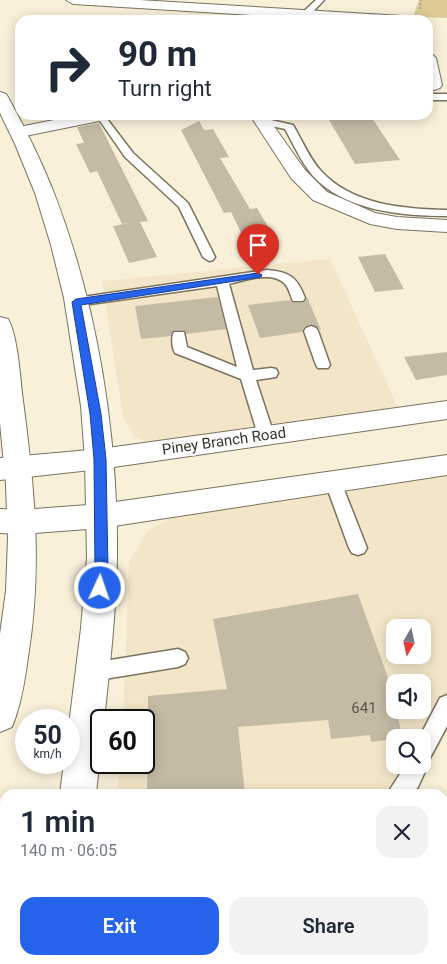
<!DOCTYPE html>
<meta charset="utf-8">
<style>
:root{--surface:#fff;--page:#f2f2f3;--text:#1f2937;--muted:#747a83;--accent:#2563eb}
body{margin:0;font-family:Roboto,sans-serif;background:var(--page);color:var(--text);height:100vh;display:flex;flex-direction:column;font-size:19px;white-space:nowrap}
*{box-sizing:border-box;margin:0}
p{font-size:16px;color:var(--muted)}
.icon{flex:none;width:28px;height:28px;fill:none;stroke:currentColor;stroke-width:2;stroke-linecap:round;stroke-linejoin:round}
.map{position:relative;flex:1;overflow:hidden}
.panel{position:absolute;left:0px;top:789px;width:448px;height:176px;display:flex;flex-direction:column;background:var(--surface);border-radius:15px 15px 0 0;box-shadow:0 2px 12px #0003}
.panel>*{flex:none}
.top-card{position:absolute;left:15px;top:15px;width:418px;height:105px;border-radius:15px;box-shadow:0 2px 12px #0003;background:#fff;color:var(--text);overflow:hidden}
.needle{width:32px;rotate:189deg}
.fabs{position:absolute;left:386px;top:619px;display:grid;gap:10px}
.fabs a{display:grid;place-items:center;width:45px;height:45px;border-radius:10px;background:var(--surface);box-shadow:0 2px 12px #0003;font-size:25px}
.speed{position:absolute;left:15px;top:709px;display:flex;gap:10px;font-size:25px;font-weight:700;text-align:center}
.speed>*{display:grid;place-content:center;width:65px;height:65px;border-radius:50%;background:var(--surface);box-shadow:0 2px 12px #0003;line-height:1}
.speed small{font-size:12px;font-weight:400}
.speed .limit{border:2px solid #111;border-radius:8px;background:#fff;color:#111}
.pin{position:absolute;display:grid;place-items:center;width:42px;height:42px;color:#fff;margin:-51px -21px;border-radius:50% 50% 50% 0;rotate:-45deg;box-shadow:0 0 5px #0007}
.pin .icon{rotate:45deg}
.me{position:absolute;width:55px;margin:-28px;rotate:3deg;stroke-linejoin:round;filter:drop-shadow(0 0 4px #0008)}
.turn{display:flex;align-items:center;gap:18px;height:105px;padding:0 20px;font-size:22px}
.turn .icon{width:65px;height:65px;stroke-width:2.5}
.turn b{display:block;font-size:35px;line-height:42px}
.round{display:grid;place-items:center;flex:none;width:52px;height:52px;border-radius:15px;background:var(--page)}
.head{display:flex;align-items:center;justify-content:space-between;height:85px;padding:0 20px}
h1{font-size:30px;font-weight:600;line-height:38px}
.button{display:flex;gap:10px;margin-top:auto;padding:10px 20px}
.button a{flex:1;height:58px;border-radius:15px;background:var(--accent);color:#fff;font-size:20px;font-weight:600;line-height:58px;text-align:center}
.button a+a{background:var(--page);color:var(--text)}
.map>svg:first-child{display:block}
.built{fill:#f3e6c8;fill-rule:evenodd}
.green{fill:#dfca96}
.building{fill:#c4bba5}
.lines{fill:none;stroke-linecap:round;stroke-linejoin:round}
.lane-casing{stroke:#7a725d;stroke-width:3}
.street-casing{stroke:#7a725d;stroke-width:2}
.secondary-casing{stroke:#7a725d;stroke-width:2}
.primary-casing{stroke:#7a725d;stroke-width:2}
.path{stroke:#a9a391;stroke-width:2;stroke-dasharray:2 2;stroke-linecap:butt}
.lane{fill:#fff;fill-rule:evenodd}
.street{fill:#fff;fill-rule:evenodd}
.secondary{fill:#fff;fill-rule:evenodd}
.primary{fill:#fff;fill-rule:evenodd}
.route{fill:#2563eb;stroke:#184099}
.labels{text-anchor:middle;stroke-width:5;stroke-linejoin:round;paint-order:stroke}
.street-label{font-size:15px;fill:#37342b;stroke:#fefefe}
.near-number-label{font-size:15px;fill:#5a564a}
</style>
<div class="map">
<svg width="447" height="964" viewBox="0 0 447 964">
<rect width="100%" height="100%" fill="#f9f0d9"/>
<path class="built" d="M330 259 402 416 159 447 135 437 123 417 102 281Z
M447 475V733L412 794H117L120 763 144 762V720H123L129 562 148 530 180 514ZM395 628H422V655H395ZM395 682H422V710H395ZM395 738H422V765H395Z
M98 960H358V964H97Z"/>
<path class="green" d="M419 0H447V18L413 17Z"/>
<path class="building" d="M326 115H370L400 160 355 164Z
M199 121 204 130 213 129 229 157 220 158 250 209 257 208 278 244 249 249 231 212 224 213 181 130Z
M99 123 148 221 140 222 157 257 129 263 113 226 135 222 122 224 97 171 90 173 76 144 84 143 77 127Z
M385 254 404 289 375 292 358 257Z
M218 297 226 329 186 334 184 330H174L171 336 141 339 135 306Z
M307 297 321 330 310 324 304 327 302 332 260 338 248 305 290 300 293 303H303Z
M447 352V375L416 380 404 357Z
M358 594 387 675 403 738 371 742 370 735 331 739 328 720 238 727 245 794H147L148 696 227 689 213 619Z"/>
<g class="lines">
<g class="lane-casing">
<path id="lane" d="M316 0H324L309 16H303V12Z
M428 94H447V100H428Z
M96 115H104L133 153 188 203 215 257 213 260 209 261 203 257 179 207 125 157Z
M262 118 293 125C302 140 309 158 321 171 352 205 404 209 447 210V216C402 216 345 211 313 176 301 162 294 145 285 129L258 123V119Z
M267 270C290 272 297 277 305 298L303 301H293C290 295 289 287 284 283 272 271 244 280 229 284L253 370 271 368 276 369 278 373 276 377 256 380 274 435 271 439 266 441 261 439 258 435 241 379 175 353C172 348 171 337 174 332H184L187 347 237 367 217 286 76 306 69 302 76 298Z
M311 326 316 328 318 331 330 365 328 368H318L316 365 304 331 306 328Z
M333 476 339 477 341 482 367 548 364 553 358 555 352 553 349 548 325 482 327 477Z
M178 649 185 652 188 658 185 664 178 667 92 681 85 679 82 672 85 665 92 663Z
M447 695V726L429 760 426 762 428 765 418 787 412 794H387L406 765H422V738H419L440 698Z"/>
</g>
<g class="street-casing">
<path id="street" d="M66 0H139L402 16 409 20H334L73 4Z
M428 53 433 55 436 58 442 85 440 88 434 90 428 87Z
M79 115H112L110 119 104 120 20 137 14 136 11 132 14 128Z
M250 115H266L305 170 327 192 375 213 397 217 447 220V232L397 229 370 224 313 200 291 178Z"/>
</g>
<g class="secondary-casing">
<path id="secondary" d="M447 401V419L100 469 0 480V458L100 449Z
M447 455V475L101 528 21 534 0 533V509L21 510 101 504Z"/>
</g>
<g class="primary-casing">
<path id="primary" d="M0 92 6 94 8 97C25 128 41 160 54 193 98 307 118 435 117 557 116 612 110 666 104 720H101V745L96 794H60L64 762H69V725L81 628 87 557 85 460 81 406 64 298 51 245 35 193 15 144 0 113Z
M0 317 8 319C17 333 20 374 22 393 34 483 43 566 28 657 25 680 21 705 12 727L0 732V634L6 591 8 538 6 485 0 423Z
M32 960H74V964H32Z"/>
</g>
<path class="path" d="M420 9 421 0"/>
<use href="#lane" class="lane"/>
<use href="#street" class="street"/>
<use href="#secondary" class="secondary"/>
<use href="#primary" class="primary"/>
</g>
<path class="route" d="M258 273 262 275 261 277 81 305 101 414 106 459 108 571 104 591 100 593 96 591 94 588 95 571 94 459 90 414 72 302 76 299Z"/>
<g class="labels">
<g class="street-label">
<text transform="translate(224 441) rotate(-8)" y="5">Piney Branch Road</text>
</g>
<g class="near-number-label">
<text x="364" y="713">641</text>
</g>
</g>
</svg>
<div class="fabs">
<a><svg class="needle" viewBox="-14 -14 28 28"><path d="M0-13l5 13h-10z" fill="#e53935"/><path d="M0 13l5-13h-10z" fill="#747a83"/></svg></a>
<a><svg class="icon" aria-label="sound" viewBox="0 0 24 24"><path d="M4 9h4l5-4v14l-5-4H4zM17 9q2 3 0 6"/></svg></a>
<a><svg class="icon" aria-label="search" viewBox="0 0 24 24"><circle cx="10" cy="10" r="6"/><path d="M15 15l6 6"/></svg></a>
</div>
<div class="speed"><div>50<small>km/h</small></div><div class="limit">60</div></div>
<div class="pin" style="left:258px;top:275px;background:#d93025"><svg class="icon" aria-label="arrive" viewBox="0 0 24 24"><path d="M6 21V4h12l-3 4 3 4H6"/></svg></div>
<svg class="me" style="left:100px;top:588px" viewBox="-20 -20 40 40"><circle r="17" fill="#2563eb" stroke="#fff" stroke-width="3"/><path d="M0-11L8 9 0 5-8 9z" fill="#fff"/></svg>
<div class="top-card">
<div class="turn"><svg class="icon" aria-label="right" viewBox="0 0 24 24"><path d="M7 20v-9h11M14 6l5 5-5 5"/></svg><div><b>90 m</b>Turn right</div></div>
</div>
<section class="panel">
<div class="head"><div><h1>1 min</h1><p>140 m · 06:05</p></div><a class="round"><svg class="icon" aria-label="close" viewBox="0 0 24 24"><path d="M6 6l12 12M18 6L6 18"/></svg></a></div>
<div class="button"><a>Exit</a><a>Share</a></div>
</section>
</div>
